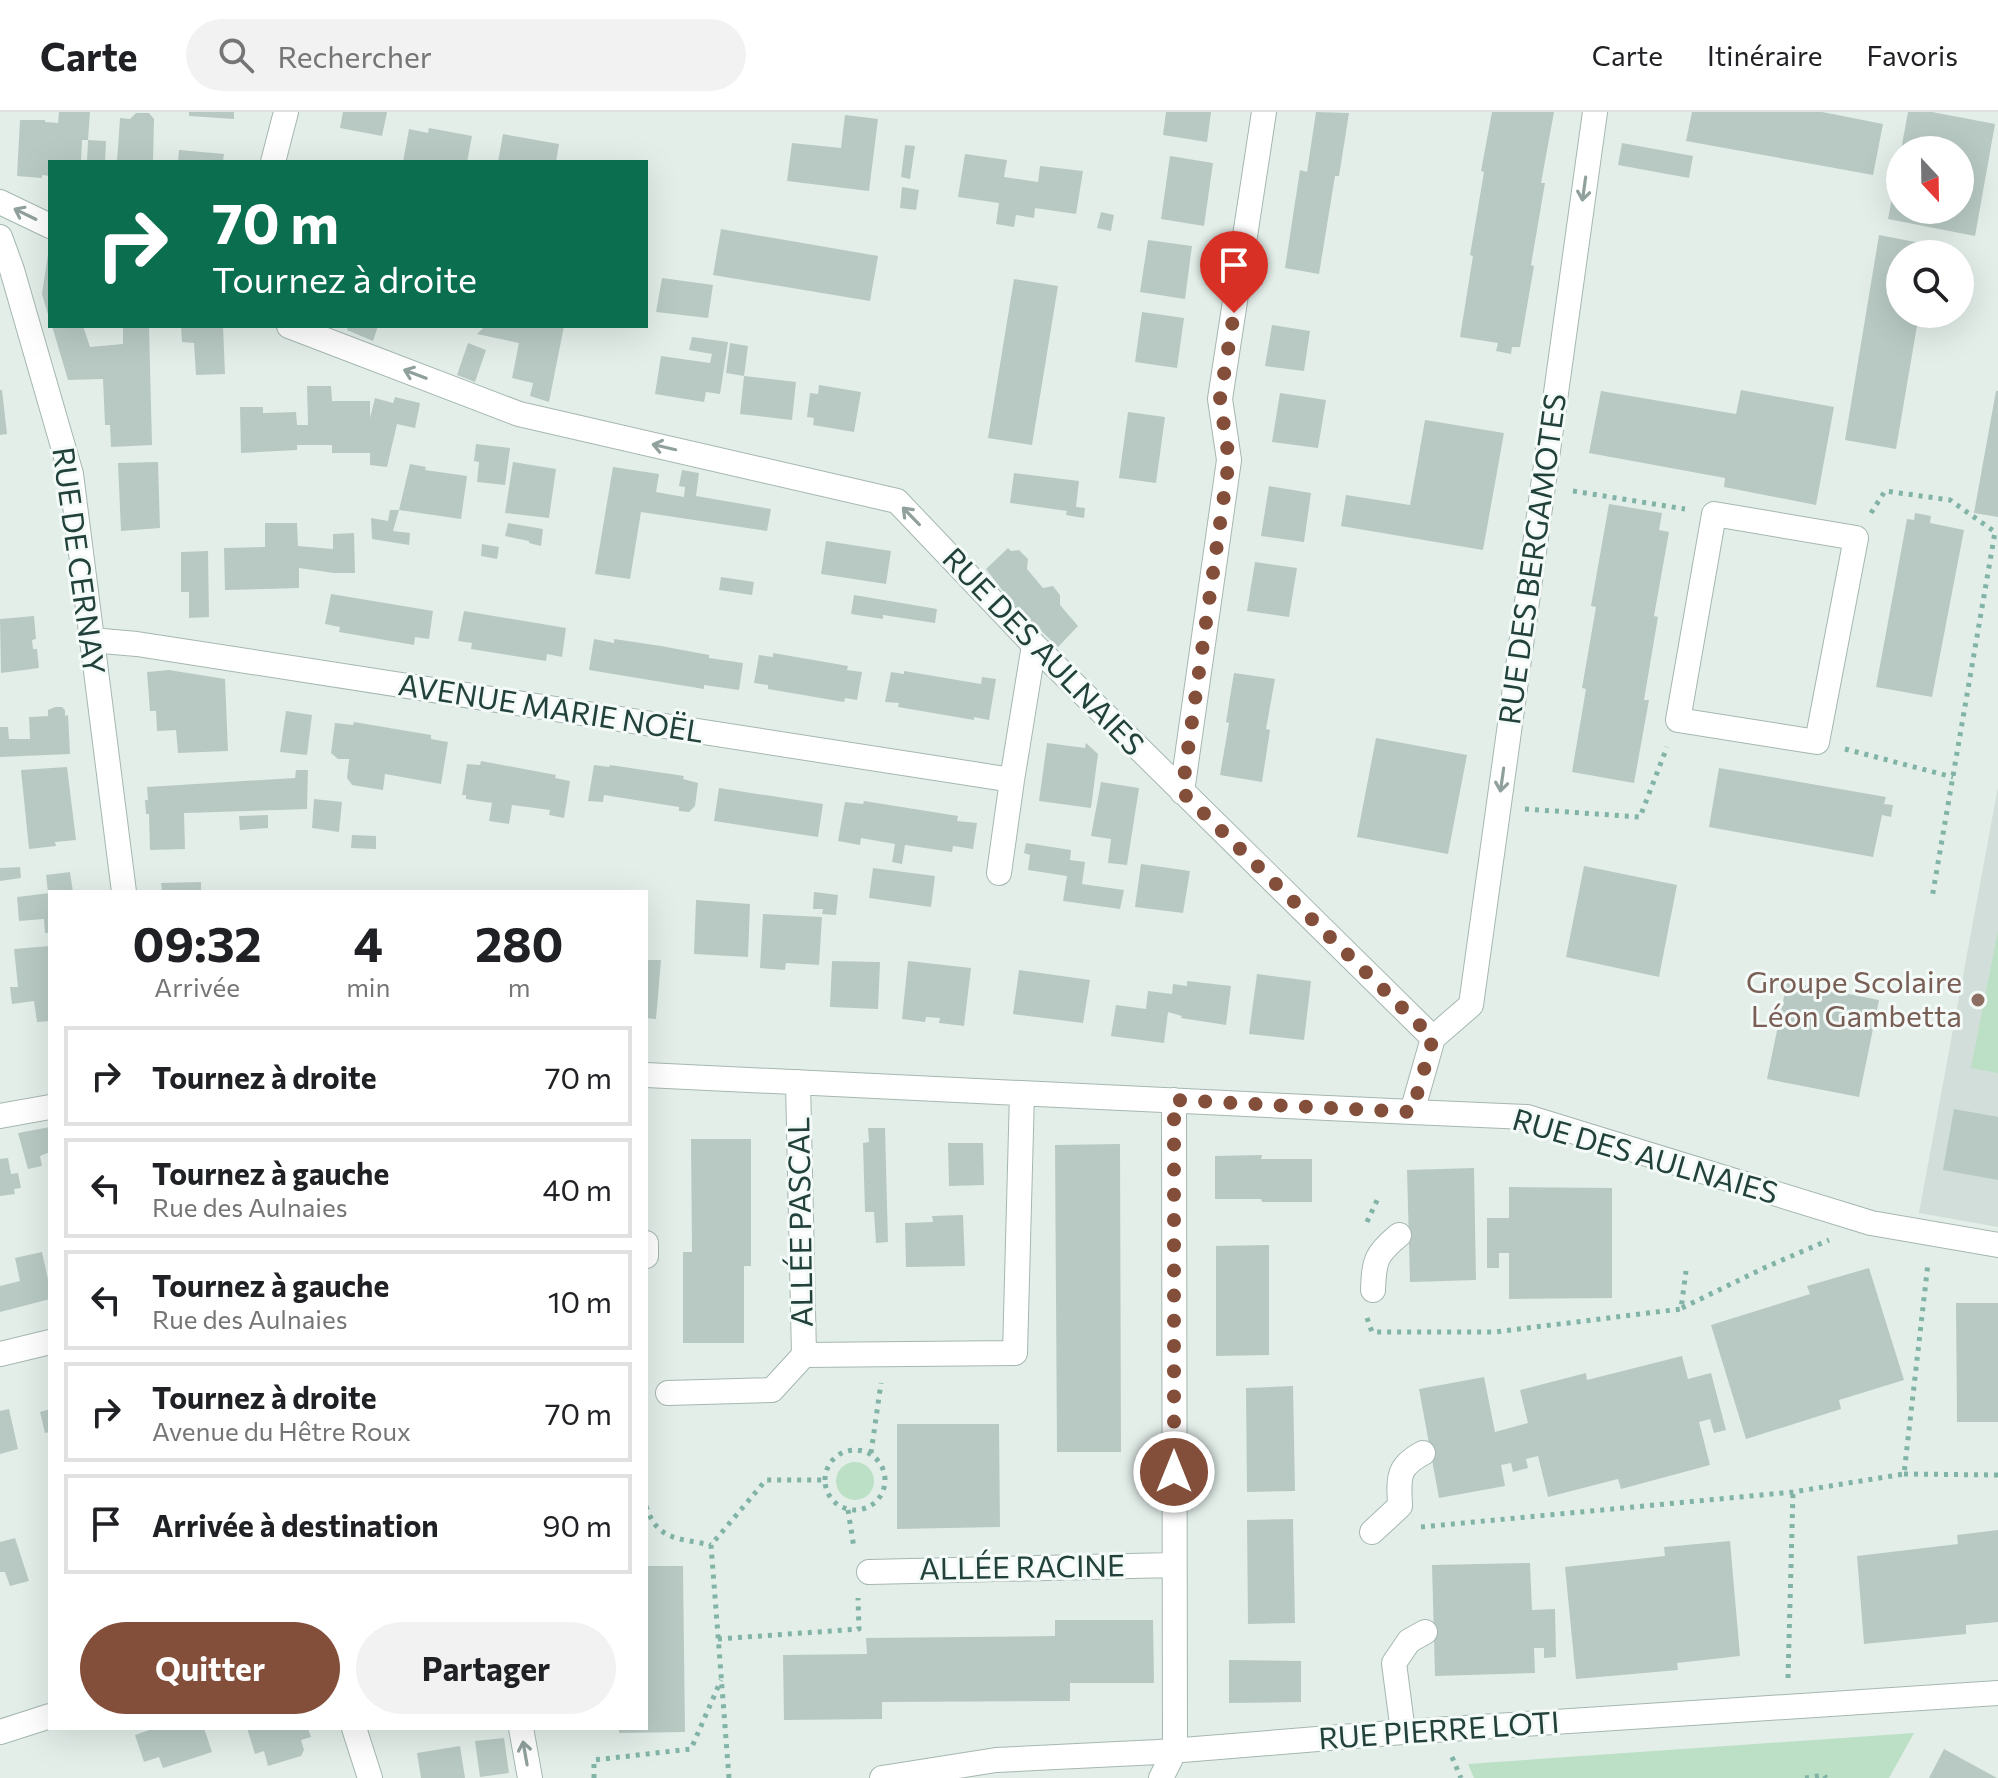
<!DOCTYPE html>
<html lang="fr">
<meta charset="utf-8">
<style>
:root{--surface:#fff;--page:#f2f2f2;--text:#202124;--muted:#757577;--line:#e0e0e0;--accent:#834e3a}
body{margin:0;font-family:Commissioner,sans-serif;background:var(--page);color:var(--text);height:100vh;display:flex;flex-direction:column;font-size:30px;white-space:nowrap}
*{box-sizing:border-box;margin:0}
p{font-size:26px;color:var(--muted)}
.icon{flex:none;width:44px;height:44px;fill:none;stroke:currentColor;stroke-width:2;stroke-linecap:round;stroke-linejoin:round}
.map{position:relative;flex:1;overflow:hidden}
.sheet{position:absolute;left:48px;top:778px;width:600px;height:840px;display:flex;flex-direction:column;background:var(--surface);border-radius:0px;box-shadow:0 8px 32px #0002}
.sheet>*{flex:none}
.hud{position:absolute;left:48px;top:48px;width:600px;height:168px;border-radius:0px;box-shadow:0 8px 32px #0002;background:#0b6e4f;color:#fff;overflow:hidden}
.needle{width:52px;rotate:158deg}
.buttons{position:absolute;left:1886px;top:24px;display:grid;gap:16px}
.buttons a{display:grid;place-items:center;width:88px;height:88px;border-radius:50%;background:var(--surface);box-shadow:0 8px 32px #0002;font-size:40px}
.pin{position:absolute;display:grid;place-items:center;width:68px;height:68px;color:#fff;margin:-82px -34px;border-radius:50% 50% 50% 0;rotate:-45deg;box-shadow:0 0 8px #0007}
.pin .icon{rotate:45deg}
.me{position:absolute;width:88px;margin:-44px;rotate:0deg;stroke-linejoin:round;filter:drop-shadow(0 0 6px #0008)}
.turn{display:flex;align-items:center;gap:28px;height:168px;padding:0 32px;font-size:36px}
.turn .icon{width:104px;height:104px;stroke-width:2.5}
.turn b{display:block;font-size:56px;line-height:68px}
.eta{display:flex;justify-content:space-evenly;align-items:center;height:136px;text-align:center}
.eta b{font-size:48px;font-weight:700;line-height:56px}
.primary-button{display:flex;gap:16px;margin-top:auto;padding:16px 32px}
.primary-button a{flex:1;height:92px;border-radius:48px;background:var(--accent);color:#fff;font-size:32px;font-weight:700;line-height:92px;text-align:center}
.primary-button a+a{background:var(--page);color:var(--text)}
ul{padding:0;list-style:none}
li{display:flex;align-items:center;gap:24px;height:100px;margin:0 16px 12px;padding:0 16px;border:4px solid var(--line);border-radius:0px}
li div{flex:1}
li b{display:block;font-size:30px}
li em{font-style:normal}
header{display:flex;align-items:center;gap:48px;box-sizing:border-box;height:112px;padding:0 40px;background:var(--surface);border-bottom:2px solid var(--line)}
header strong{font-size:38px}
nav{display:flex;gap:44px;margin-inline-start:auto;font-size:28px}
.search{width:560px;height:72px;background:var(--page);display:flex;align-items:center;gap:20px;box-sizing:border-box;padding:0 28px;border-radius:44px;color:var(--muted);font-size:30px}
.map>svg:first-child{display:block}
.built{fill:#d1ded9}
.green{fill:#bbe0c6}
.building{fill:#b8c9c3}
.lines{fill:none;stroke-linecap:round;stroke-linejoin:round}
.minor-casing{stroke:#a5b7b1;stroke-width:26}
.path{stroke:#81b4a6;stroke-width:5;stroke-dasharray:4 6;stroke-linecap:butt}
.minor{stroke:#fff;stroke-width:24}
.oneway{stroke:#90a09c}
.route{stroke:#834e3a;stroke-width:14;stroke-dasharray:0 25.2}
.education-dot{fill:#8d6e63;stroke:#f4faf7;stroke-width:3}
.labels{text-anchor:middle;stroke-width:6;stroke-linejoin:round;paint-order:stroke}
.street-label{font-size:30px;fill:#21413a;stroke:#f4faf7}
.education-label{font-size:30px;fill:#785e54;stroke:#f4faf7;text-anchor:end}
</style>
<header>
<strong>Carte</strong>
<div class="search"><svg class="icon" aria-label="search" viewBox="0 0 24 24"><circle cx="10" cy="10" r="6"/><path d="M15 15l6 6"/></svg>Rechercher</div>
<nav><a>Carte</a><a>Itinéraire</a><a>Favoris</a></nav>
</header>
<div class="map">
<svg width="1998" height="1666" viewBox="0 0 1998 1666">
<rect width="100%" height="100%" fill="#e3eee9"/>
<path class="built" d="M1998 675V1115L1919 1101Z"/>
<path class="green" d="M1998 819V961L1971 956Z
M836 1369a19 19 0 1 1 38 0a19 19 0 1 1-38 0Z
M1914 1621 1889 1666H1474L1468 1652Z"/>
<path class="building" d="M59 0H90L88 28H82L81 50H50V64L42 63V66L17 64 20 8H45V10L58 11Z
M189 0H234V7L189 4Z
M343 0H387L382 24 340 16Z
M1166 0H1211L1207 30 1163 23Z
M1316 0 1349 1 1339 64H1335L1319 162 1285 156 1300 58 1307 60Z
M1492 0H1554L1541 71H1545L1531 153 1534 154 1520 235H1512L1511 242 1496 239 1498 231 1460 225 1473 144 1470 143 1484 60 1481 59Z
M1692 0H1822L1883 12 1873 63 1686 29Z
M1908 0H1932L1995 12 1975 124 1888 107 1899 50H1900V98H1960V38H1901Z
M136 1H149L154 7 153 50H117L120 6 130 7Z
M845 3 878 7 869 79 787 69 792 31 841 36Z
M429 16 472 24 467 50H403L409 17 428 21Z
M503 22 559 32 556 50H498Z
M88 28 106 29 105 50H87Z
M1622 31 1693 44 1689 66 1618 53Z
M905 33 915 34 910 67 901 65Z
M179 38 224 42 223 50H178Z
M965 42 1007 48 1004 65 1038 70 1040 54 1083 59 1076 102 1035 96 1034 106 1016 103 1014 115 996 112 999 91 958 85Z
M1170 44 1213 51 1204 114 1161 107Z
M902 75 919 78 916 98 900 96Z
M1101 100 1114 103 1111 119 1097 116Z
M721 117 878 144 870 189 713 163Z
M1879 123 1931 133 1929 142H1900V202H1919L1896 337 1845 328Z
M1148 128 1192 134 1185 187 1140 180Z
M48 142H50L49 206 42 182Z
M662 166 713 173 708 206 656 200Z
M1014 167 1058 174 1032 333 988 326Z
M1142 200 1184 206 1177 256 1135 250Z
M1272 213 1310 219 1304 259 1265 254Z
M52 214H83L90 235 123 232V214H149L152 333 111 335 110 313H105L103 267 68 268Z
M181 214H223L225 262 196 263 194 231 182 230Z
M348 214H378L373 229 347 218Z
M485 214H564L549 290 530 284 533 271 512 266 519 231 477 222Z
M692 225 728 230 720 282 706 280 704 290 655 282 661 244 710 251 712 242 689 238Z
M468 231 486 238 475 270 457 263Z
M730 231 748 234 744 264 726 261Z
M744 264 796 270 792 308 740 302Z
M819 273 861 280 854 320 813 313 814 306 807 305 810 281 818 282Z
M307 274H331L332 289H370V306L375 286 393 291 395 285 420 291 415 316 397 312 387 355 370 353V341H332V333H297V338L241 341 240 295H263V301L296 300 297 313H308Z
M0 278H2L7 322 0 323Z
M1741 278 1834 295 1816 393 1724 375 1725 366 1589 341 1601 279 1736 302Z
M1996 279H1998V405L1974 401Z
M1280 281 1326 288 1318 336 1272 330Z
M1128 300 1165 305 1156 371 1119 366Z
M1425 308 1504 321 1483 438 1341 414 1346 383 1410 393Z
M476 332 510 336 505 373 477 370 479 350 474 349Z
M158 350 160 416 121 419 118 351Z
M513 350 556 357 549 406 505 401Z
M410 352 426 355 425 358 467 364 461 407 399 398 393 419 410 421 409 433 372 427 371 406 388 409 390 398H399Z
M613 355 659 362 656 380 684 385 685 375 679 374 682 358 699 361 696 384 771 397 767 419 641 400 630 467 595 462Z
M1014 361 1079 369 1076 395 1085 396 1084 406 1066 403 1067 399 1010 391Z
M1269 374 1311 381 1304 430 1261 424Z
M1609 392 1662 401 1659 418 1669 420 1654 504 1658 505 1644 588H1649L1634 671 1572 660 1586 577 1582 576 1596 495 1591 494Z
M1915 401 1931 404 1930 411 1964 418 1932 585 1876 575 1907 407 1914 408Z
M265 411H297L298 434 333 437V422L354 421 355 461H334L299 456V476L225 478 224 436 265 435Z
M508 411 543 417 541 434 529 431V429L505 424Z
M826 429 891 439 886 472 821 462Z
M482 432 499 435 497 447 481 444Z
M1008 436 1011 439 1019 438 1028 447 1027 457 1043 476 1053 474 1060 483V493L1078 514 1058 535 1013 492 986 457Z
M208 439 209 505 189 506V480H181V440Z
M1255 450 1297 456 1289 505 1247 499Z
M721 465 754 470 752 483 719 478Z
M331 482 433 499 429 527 415 525 414 533 339 520 340 515 325 512Z
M854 483 937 497 935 511 883 503V507L851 502Z
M464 499 566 516 562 545 547 542 546 549 471 537 472 531 458 529Z
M34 504 36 527 32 528 33 537H37L39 556 1 561 0 507Z
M594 527 614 531V527L661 534 709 543V546L743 551 739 578 704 573V577L589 558Z
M773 541 848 554 847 558 862 560 857 588 845 586 844 590 768 577V573L754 571 759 543 773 545Z
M169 558 225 567 228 639 178 641 176 618 157 619 156 599H150L147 560Z
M904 559 981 572 982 565 996 567 989 608 974 605V608L898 595 899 591 885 590 891 560 904 562Z
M1234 561 1275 567 1266 617 1270 618 1262 670 1220 663 1229 611 1226 610Z
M55 595H62L65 598V604L68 603 70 642 0 645V615H8L9 627H30L29 605 48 604V598Z
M286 599 312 603 307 643 280 640Z
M354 610 431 623V627L448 630 441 672 385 662 383 678 352 673 347 666 349 647H338L331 641 335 611 353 613Z
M1376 626 1467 643 1448 742 1357 725Z
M1047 631 1085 636 1086 631 1098 642 1091 696 1039 689Z
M481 649 556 663 555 666 570 669 564 706 549 703 550 698 512 693 509 712 489 709 492 691 466 687V683H462L467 652 480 653Z
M594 653 609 655 610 653 684 664 683 667 698 671 695 694 689 700 679 699V695L604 683 603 690 588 689Z
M67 655 76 728 55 730 56 734 29 737 21 658Z
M1719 656 1886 685 1884 692 1893 693 1891 705 1882 703 1873 745 1709 715Z
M296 658H308L307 697 184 701 185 737 150 738 149 702H146L145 688H148L147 675 295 666Z
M1101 670 1139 676 1127 753 1108 751 1111 727 1091 724Z
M719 676 823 692 818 725 714 709Z
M314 687 342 690 339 720 312 716Z
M864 689 958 704 957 709 977 711 973 737 953 734 952 740 905 733 902 752 892 750 895 732 861 726 860 733 838 729 845 690 863 692Z
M268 703V716L240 718 239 704Z
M352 723 376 724V737L351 736Z
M1026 731 1071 738 1070 748 1085 750 1082 772 1124 778 1120 797 1063 789 1067 764 1028 758 1030 743 1024 741Z
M1141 752 1190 759 1183 801 1135 795Z
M1584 754 1677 773 1659 865 1566 845Z
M20 755 21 766 0 769V756Z
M873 756 935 764 931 795 869 786Z
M70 760 73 780H48L46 763Z
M201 770V780H162L161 771Z
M814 780 838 783 836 803 822 802 823 797H813Z
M50 781V821H45L44 807 19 809 17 785Z
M696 788 750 792 748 845 694 842Z
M763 802 822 805 819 853 786 851 785 858 760 856Z
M50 834V909L37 910 34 889 12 892 10 875H18L14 837Z
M646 848H661L656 907 646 906Z
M832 849 880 850 878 897 830 895Z
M908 849 971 856 964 914 939 911 940 906 926 905 925 910 902 907Z
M1019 858 1090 868 1083 911 1013 902Z
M1257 862 1311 869 1304 928 1249 922Z
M1187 869 1231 874 1226 913 1181 906 1182 904 1168 900 1164 931 1111 924 1116 893 1146 897 1148 879 1172 882 1173 872 1187 874Z
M1787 870 1879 888 1859 985 1767 967Z
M1954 997 1998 1005V1068L1943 1058Z
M50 1015V1040L40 1044 42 1054 28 1057 18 1021Z
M868 1016H885L888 1130 876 1131 874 1100H865L863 1031 869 1030Z
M691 1027H751V1154H744V1231H683V1140H692Z
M948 1031H983L984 1073 949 1074Z
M1120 1032 1121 1340H1057L1055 1033Z
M1262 1043 1261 1047H1312V1090H1262L1261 1087H1215V1044Z
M8 1046 11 1062 18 1061 21 1076 14 1077 15 1082 0 1084V1047Z
M1474 1056 1476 1168 1410 1170 1407 1058Z
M1509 1075 1612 1076V1186L1509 1187V1141H1499V1156H1487V1106H1509Z
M963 1103 965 1154 906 1155 905 1111 933 1110 932 1104Z
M1269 1133V1243L1216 1244V1134Z
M42 1140 50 1177V1187L0 1200V1174L20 1169 15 1146Z
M1869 1156 1904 1268 1839 1288 1841 1297 1746 1327 1711 1213 1810 1182 1807 1174Z
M1956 1191H1998V1310H1957Z
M1682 1244 1688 1267 1711 1261 1726 1318 1714 1321 1710 1307 1699 1310 1710 1353 1621 1377 1618 1367 1548 1385 1538 1344 1526 1347 1528 1356 1513 1360 1511 1351 1501 1353 1505 1374 1439 1386 1419 1277 1484 1265 1495 1320 1528 1311 1520 1278 1586 1261 1587 1268Z
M1293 1274 1295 1379 1247 1380 1246 1276Z
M9 1297 18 1337 0 1342V1299Z
M50 1297V1320L45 1321 40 1300Z
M897 1312H999L1000 1415 897 1417Z
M1293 1407 1295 1511 1248 1512 1247 1408Z
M1998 1418V1510L1966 1513V1522L1864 1532 1857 1444 1958 1432 1957 1423Z
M15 1426 29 1469 10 1474 5 1460H0V1430Z
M1730 1429 1740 1544 1677 1551 1678 1558 1576 1567 1565 1455 1665 1444 1664 1435Z
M1530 1451 1532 1498 1555 1497 1556 1545 1544 1546V1536H1534L1535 1561 1435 1564 1432 1453Z
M646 1454H683L685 1620 619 1621V1616H646Z
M1055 1508H1153L1154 1571H1070V1589L882 1590V1607L784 1608 783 1543 867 1542 866 1526 1055 1524Z
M1229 1548 1301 1549V1590L1229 1591Z
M155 1616H204L212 1640 163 1656 159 1645 144 1650 135 1623Z
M247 1616H308L311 1625 301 1628 304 1638 301 1644 268 1654 264 1639 255 1642Z
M504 1626 509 1661 480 1665 475 1629Z
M460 1634 465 1666H421L417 1641Z
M1944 1637 1997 1666H1929Z"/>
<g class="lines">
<g class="minor-casing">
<path id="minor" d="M273 50 286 0
M0 90 50 114
M0 125 12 158 71 362 124 780
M289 214 519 302 897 389 1034 533 1433 926
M1714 402 1856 426 1817 630 1678 608Z
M91 528 137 532 1012 668
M1182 680 1229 348 1220 287 1264 0
M999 761 1012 668 1034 533
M1433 926 1471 893 1595 0
M1433 926 1412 1000 1527 1005 1871 1111 1998 1133
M646 963 1412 1000
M0 1004 50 995
M646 1131V1144
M1373 1178C1374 1148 1376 1142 1399 1123
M0 1242 50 1230
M804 1243 1015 1241 1022 981
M668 1281 772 1278 804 1243 798 970
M1372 1420 1400 1394C1399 1367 1396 1355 1423 1341
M869 1460 1174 1453
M354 1616 370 1666
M521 1616 530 1666
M0 1620 50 1604
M1403 1620 1394 1551 1409 1529 1425 1520
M882 1666 996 1648 1158 1640 1403 1620 1998 1581
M1161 1666 1175 1638 1174 988"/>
</g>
<path class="path" d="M1573 379 1685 397
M1871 401 1885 379 1950 388 1995 420 1932 786
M1845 637 1953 665
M1525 697 1640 705 1667 635
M1367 1110 1379 1084
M1682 1196 1766 1155 1829 1128
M1367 1206 1372 1220H1495L1681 1197 1686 1159
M825 1368a30 30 0 1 1 60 0a30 30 0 1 1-60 0Z
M871 1341 881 1271
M1904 1362 1998 1363
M646 1394C657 1429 679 1426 711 1433
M848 1398 854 1436
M1421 1415 1793 1380 1904 1362 1928 1151
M718 1527 859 1517 858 1486
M1788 1566 1793 1380
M1452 1645 1461 1666
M594 1666V1648L691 1637 721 1568
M729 1666 711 1433 766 1368H824
M1805 1666 1824 1663 1826 1666"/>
<use href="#minor" class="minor"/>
</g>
<defs><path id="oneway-shaft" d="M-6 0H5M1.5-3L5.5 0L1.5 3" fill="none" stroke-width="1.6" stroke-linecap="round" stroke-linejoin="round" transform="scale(2)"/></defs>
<g class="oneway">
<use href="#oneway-shaft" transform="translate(1584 77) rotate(98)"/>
<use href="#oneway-shaft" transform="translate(25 102) rotate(-154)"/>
<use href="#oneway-shaft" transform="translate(415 262) rotate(-159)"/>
<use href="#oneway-shaft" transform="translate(664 335) rotate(-167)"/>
<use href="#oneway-shaft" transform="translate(911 404) rotate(-134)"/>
<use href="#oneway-shaft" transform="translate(1502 668) rotate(98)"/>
<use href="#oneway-shaft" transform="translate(525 1641) rotate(-100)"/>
</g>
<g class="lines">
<path class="route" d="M1174 1360V988L1412 1000 1433 926 1182 680 1229 348 1220 287 1234 201"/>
</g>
<circle class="education-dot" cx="1978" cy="888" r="8"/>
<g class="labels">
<g class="street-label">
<text transform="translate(1533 447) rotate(-82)" y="10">RUE DES BERGAMOTES</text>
<text transform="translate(78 449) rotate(82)" y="10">RUE DE CERNAY</text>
<text transform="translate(1043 540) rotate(46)" y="10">RUE DES AULNAIES</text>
<text transform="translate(551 597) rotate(9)" y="10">AVENUE MARIE NOËL</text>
<text transform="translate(1645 1045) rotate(16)" y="10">RUE DES AULNAIES</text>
<text transform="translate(801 1110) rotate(-91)" y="10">ALLÉE PASCAL</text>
<text transform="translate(1022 1456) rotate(-1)" y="10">ALLÉE RACINE</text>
<text transform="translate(1439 1619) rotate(-4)" y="10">RUE PIERRE LOTI</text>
</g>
<g class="education-label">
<text x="1962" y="881">Groupe Scolaire<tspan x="1962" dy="34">Léon Gambetta</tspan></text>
</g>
</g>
</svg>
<div class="buttons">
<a><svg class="needle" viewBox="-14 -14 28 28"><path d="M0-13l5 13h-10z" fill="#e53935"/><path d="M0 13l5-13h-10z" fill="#757577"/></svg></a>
<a><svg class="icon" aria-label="search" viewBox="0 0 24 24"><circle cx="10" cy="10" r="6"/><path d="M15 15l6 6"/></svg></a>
</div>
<div class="pin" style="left:1234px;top:201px;background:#d93025"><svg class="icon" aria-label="arrive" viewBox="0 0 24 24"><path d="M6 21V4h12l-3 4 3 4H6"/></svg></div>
<svg class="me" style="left:1174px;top:1360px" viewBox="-20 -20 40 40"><circle r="17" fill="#834e3a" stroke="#fff" stroke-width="3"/><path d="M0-11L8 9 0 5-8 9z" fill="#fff"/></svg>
<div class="hud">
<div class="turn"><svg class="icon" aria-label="right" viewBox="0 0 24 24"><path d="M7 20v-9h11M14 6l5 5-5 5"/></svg><div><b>70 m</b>Tournez à droite</div></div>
</div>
<section class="sheet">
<div class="eta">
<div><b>09:32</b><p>Arrivée</p></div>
<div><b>4</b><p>min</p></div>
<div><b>280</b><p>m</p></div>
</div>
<ul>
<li><svg class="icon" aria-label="right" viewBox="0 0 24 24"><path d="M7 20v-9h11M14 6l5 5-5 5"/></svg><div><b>Tournez à droite</b></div><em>70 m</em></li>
<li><svg class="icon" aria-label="left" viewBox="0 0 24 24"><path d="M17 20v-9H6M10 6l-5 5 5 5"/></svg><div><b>Tournez à gauche</b><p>Rue des Aulnaies</p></div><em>40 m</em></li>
<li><svg class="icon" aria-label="left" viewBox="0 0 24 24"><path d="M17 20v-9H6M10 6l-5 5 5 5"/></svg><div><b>Tournez à gauche</b><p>Rue des Aulnaies</p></div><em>10 m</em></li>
<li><svg class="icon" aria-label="right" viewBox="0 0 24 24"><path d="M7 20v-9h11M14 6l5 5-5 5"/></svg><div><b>Tournez à droite</b><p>Avenue du Hêtre Roux</p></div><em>70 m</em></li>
<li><svg class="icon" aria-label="arrive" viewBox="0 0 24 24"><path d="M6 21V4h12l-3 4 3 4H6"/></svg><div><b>Arrivée à destination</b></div><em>90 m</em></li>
</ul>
<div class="primary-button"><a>Quitter</a><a>Partager</a></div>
</section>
</div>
